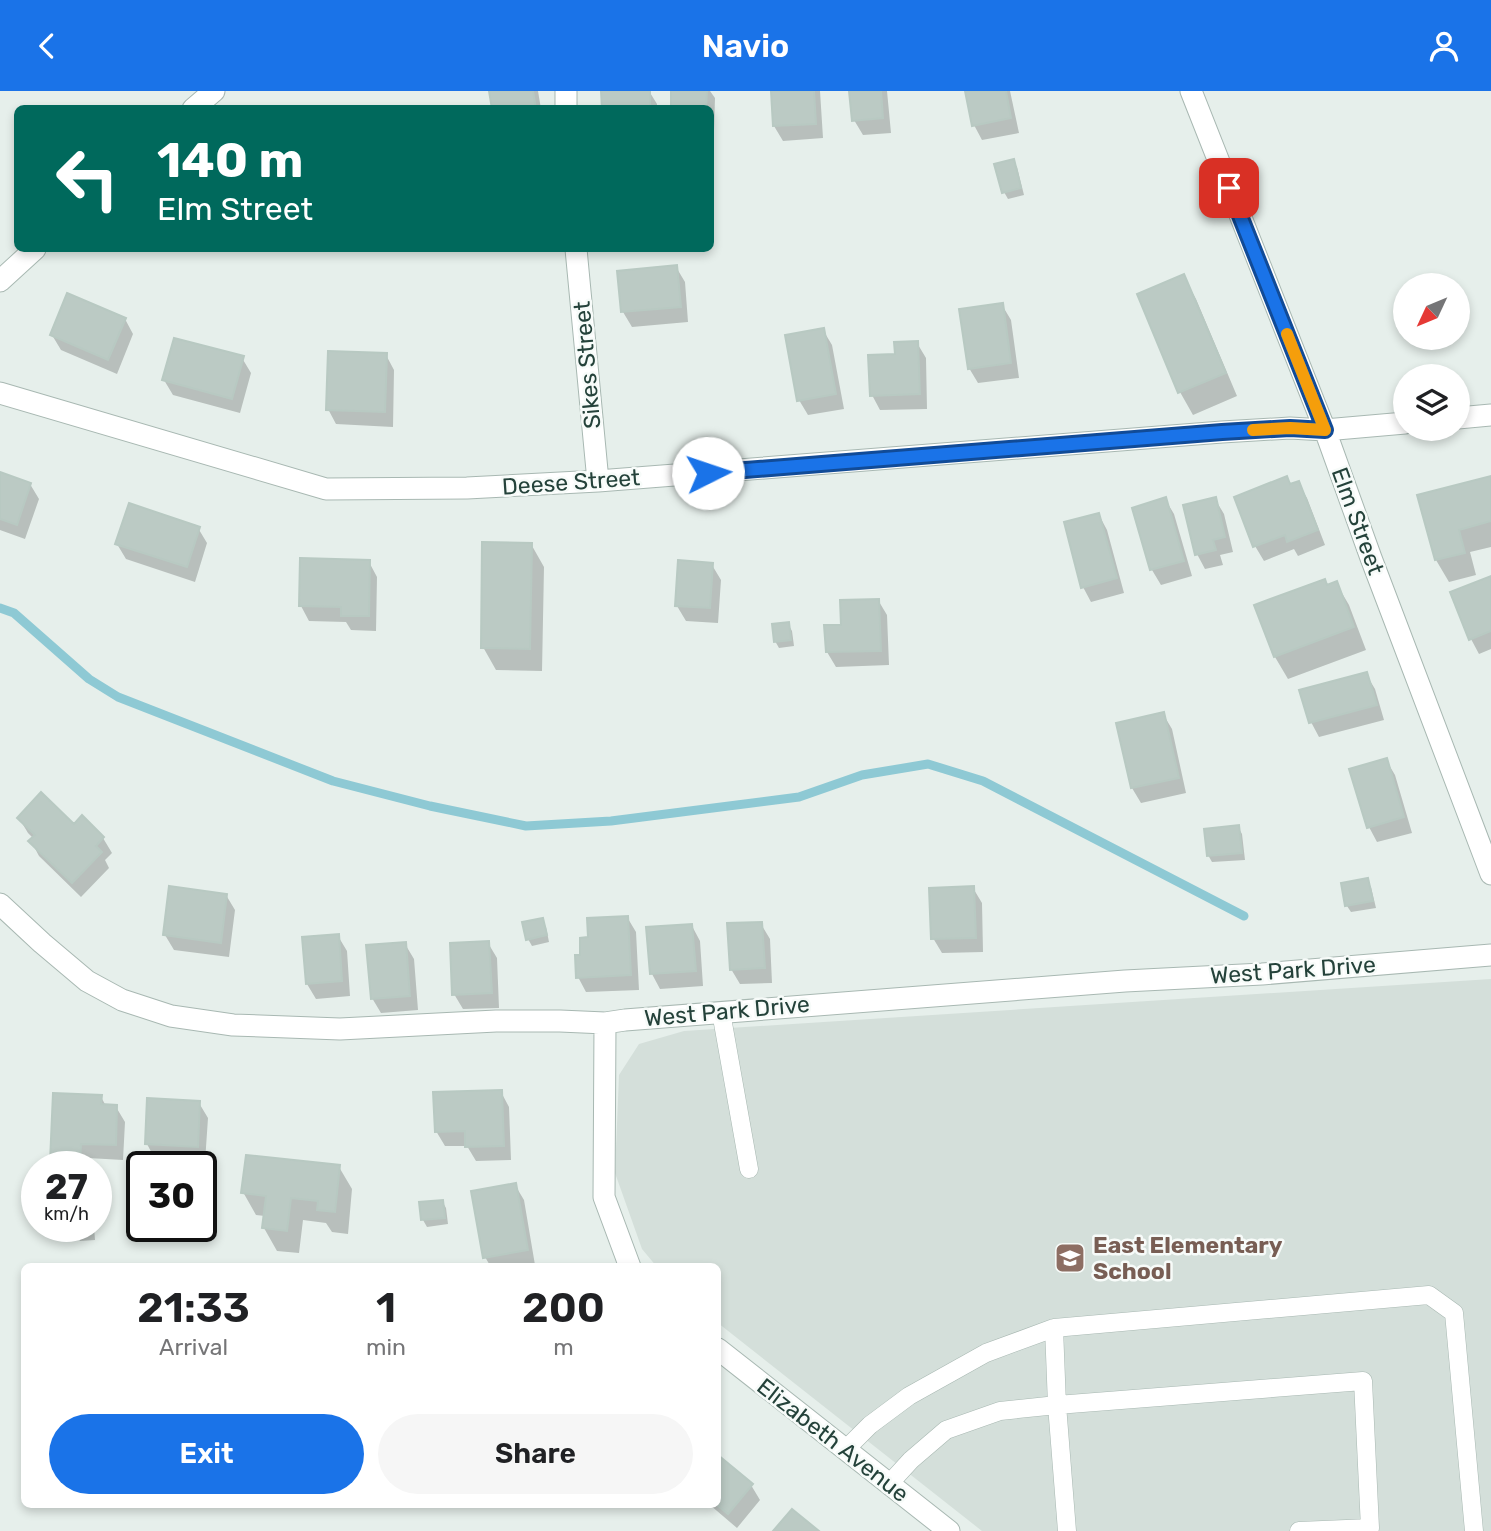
<!DOCTYPE html>
<style>
:root{--surface:#fff;--page:#f6f6f6;--text:#202124;--muted:#757577;--accent:#1a73e8}
body{margin:0;font-family:Rubik,sans-serif;background:var(--page);color:var(--text);height:100vh;display:flex;flex-direction:column;font-size:26px;white-space:nowrap}
*{box-sizing:border-box;margin:0}
p{font-size:23px;color:var(--muted)}
.icon{flex:none;width:38px;height:38px;fill:none;stroke:currentColor;stroke-width:2;stroke-linecap:round;stroke-linejoin:round}
.map{position:relative;flex:1;overflow:hidden}
.details{position:absolute;left:21px;top:1172px;width:700px;height:245px;display:flex;flex-direction:column;background:var(--surface);border-radius:10px;box-shadow:0 4px 10px #0003}
.details>*{flex:none}
.top-card{position:absolute;left:14px;top:14px;width:700px;height:147px;border-radius:10px;box-shadow:0 4px 10px #0003;background:#00695c;color:#fff;overflow:hidden}
.needle{width:46px;rotate:226deg}
.fabs{position:absolute;left:1393px;top:182px;display:grid;gap:14px}
.fabs a{display:grid;place-items:center;width:77px;height:77px;border-radius:50%;background:var(--surface);box-shadow:0 4px 10px #0003;font-size:35px}
.speed{position:absolute;left:21px;top:1060px;display:flex;gap:14px;font-size:35px;font-weight:700;text-align:center}
.speed>*{display:grid;place-content:center;width:91px;height:91px;border-radius:50%;background:var(--surface);box-shadow:0 4px 10px #0003;line-height:1}
.speed small{font-size:18px;font-weight:400}
.speed .limit{border:4px solid #111;border-radius:10px;background:#fff;color:#111}
.pin{position:absolute;display:grid;place-items:center;width:60px;height:60px;color:#fff;margin:-30px;border-radius:14px;box-shadow:0 4px 10px #0006}
.me{position:absolute;width:77px;margin:-38px;rotate:86deg;stroke-linejoin:round;filter:drop-shadow(0 0 5px #0008)}
.turn{display:flex;align-items:center;gap:24px;height:147px;padding:0 28px;font-size:32px}
.turn .icon{width:91px;height:91px;stroke-width:2.5}
.turn b{display:block;font-size:49px;line-height:60px}
.eta{display:flex;justify-content:space-evenly;align-items:center;height:119px;text-align:center}
.eta b{font-size:42px;font-weight:600;line-height:49px}
.action{display:flex;gap:14px;margin-top:auto;padding:14px 28px}
.action a{flex:1;height:80px;border-radius:42px;background:var(--accent);color:#fff;font-size:28px;font-weight:600;line-height:80px;text-align:center}
.action a+a{background:var(--page);color:var(--text)}
header{display:flex;justify-content:space-between;align-items:center;height:91px;padding:0 28px;background:var(--accent);color:#fff;font-size:32px;font-weight:600}
.map>svg:first-child{display:block}
.built{fill:#d4dfda}
.shadow{fill:#0003}
.lines{fill:none;stroke-linecap:round;stroke-linejoin:round}
.stream{stroke:#8ec9d4;stroke-width:9}
.building{fill:#bbcac4;stroke:#b8c9c2;stroke-width:2}
.service-casing{stroke:#a8b8b2;stroke-width:19}
.minor-casing{stroke:#a8b8b2;stroke-width:23}
.service{stroke:#fff;stroke-width:18}
.minor{stroke:#fff;stroke-width:21}
.route-casing{stroke:#114b97;stroke-width:18}
.route{stroke:#1a73e8;stroke-width:12}
.slow{stroke:#f59e0b;stroke-width:12}
.labels{text-anchor:middle;stroke-width:5;stroke-linejoin:round;paint-order:stroke}
.street-label{font-size:23px;fill:#24423a;stroke:#f7fbf9}
.education-label{font-size:23px;font-weight:bold;fill:#785e54;stroke:#f7fbf9;text-anchor:start}
</style>
<header><svg class="icon" aria-label="back" viewBox="0 0 24 24"><path d="M15 5l-7 7 7 7"/></svg>Navio<svg class="icon" aria-label="person" viewBox="0 0 24 24"><circle cx="12" cy="8" r="4"/><path d="M4 21q1-7 8-7t8 7"/></svg></header>
<div class="map">
<svg width="1491" height="1440" viewBox="0 0 1491 1440">
<rect width="100%" height="100%" fill="#e6efeb"/>
<path class="built" d="M1491 888V1440H982L718 1232V1176H657L642 1158 615 1082 619 984 639 953 684 940Z"/>
<path class="shadow" d="M491 0H538L541 18H493Z
M603 0H649L657 13V18H604Z
M673 0H710L715 7 713 72 710 71V18H672Z
M772 0H820L823 47 783 50 774 35Z
M851 0H887L891 42 863 44 854 29Z
M967 0H1010L1019 42 982 49 974 34Z
M1013 70 1017 76 1024 104 1008 108 1004 101Z
M336 158H381L337 159Z
M676 176 685 191 688 231 632 236 623 221Z
M1183 185 1196 208 1237 305 1193 324 1180 301Z
M1002 214 1011 229 1019 287 978 292 969 277Z
M125 228 133 243 117 283 61 259 52 244Z
M823 239 832 254 844 318 808 324 799 309Z
M917 252 926 267 927 318 880 319 872 304 896 265Z
M386 264 394 279 393 336 336 333 328 318Z
M242 267 251 282 240 322 173 304 164 289Z
M0 383 30 393 39 408 25 448 0 439Z
M1491 387V456L1470 461 1476 484 1449 491 1436 469Z
M1298 392 1307 407 1325 454 1298 465 1294 458 1264 470 1255 455 1290 395Z
M1165 408 1174 423 1192 485 1161 494 1152 479 1134 418Z
M1215 408 1224 423 1233 461 1220 464 1223 474 1205 478 1197 463Z
M1099 424 1107 439 1124 502 1091 511 1083 496Z
M198 437 207 452 195 491 126 468 117 453Z
M531 453 544 476 542 580 496 579 483 556Z
M369 471 377 486 376 540 351 539 346 531 309 530 301 515Z
M712 474 721 489 718 532 686 530 677 515Z
M1491 487V558L1479 563 1471 548Z
M1336 492 1349 514 1366 559 1288 588 1275 566 1256 515Z
M878 509 887 524 889 574 836 576 827 561 843 536Z
M788 533 792 540 794 555 779 557 775 550Z
M1366 583 1375 598 1384 629 1319 646 1311 631Z
M1163 623 1172 638 1186 702 1141 712 1132 697Z
M1386 669 1395 684 1412 742 1377 751 1369 736Z
M19 727 74 736 103 747 112 762 105 769 109 777 81 806 39 765 31 750 33 747 28 742Z
M1238 736 1242 743 1245 769 1212 771 1208 764Z
M1367 789 1371 796 1376 817 1351 821 1347 815Z
M973 797 982 812 983 861 942 862 933 847Z
M226 804 235 819 229 866 174 859 165 844Z
M627 826 636 841 639 899 586 901 578 886 582 866Z
M542 829 546 836 549 851 532 855 528 848Z
M761 833 770 848 772 892 740 893 731 878Z
M692 835 700 850 703 895 660 898 652 883Z
M338 845 347 860 350 905 316 908 307 893Z
M488 852 497 867 499 917 463 918 454 903Z
M405 853 414 868 418 919 381 922 372 907Z
M501 1001 509 1016 511 1069 476 1070 467 1055H445L436 1040Z
M101 1006 106 1015 116 1016 125 1031 123 1069 88 1067V1076H55L52 1071Z
M199 1012 208 1027 205 1071 155 1068 147 1053Z
M339 1076 352 1098 348 1143 332 1141 326 1132 303 1129 299 1162 277 1160 264 1137 265 1125 256 1124 243 1101Z
M515 1094 524 1109 535 1174 524 1176H491L485 1166Z
M442 1110 446 1117 448 1133 427 1136 423 1129Z
M76 1136H94L95 1149 80 1150 76 1143Z
M718 1366 751 1394 760 1409 737 1437 710 1414H718Z"/>
<g class="lines">
<path class="stream" d="M0 517 14 522 89 588 118 606 333 690 430 715 526 735 611 730 799 706 862 684 928 673 983 690 1244 825"/>
</g>
<path class="building" d="M489 0H533L536 18H492Z
M601 0H650V18H602Z
M671 0H707L706 18H671Z
M771 0H814L816 33 773 35Z
M849 0H881L883 27 852 30Z
M965 0H1006L1011 27 972 35Z
M1014 68 1021 97 1002 102 994 73Z
M677 174 681 216 621 221 617 180Z
M1184 183 1226 282 1178 302 1137 203Z
M67 202 126 227 108 269 50 244Z
M1003 212 1011 272 968 278 959 218Z
M824 237 836 303 797 310 785 244Z
M174 247 244 265 232 308 162 289Z
M918 250 920 303 870 305 868 264 895 263 894 251Z
M328 260 387 262 385 321 326 319Z
M0 381 31 392 17 434 0 428Z
M1287 385 1290 393 1299 390 1318 439 1287 451 1285 444 1253 456 1234 406Z
M1491 385V430L1459 439 1465 462 1435 469 1417 404Z
M1166 406 1184 470 1150 479 1132 417Z
M1216 406 1225 446 1213 449 1216 459 1195 464 1183 414Z
M129 412 200 436 187 476 115 453Z
M1099 422 1117 487 1081 497 1064 431Z
M482 451 532 452 530 558 481 557Z
M300 467 370 469 369 525H341V516L299 515Z
M678 469 713 472 710 517 675 515Z
M1491 485V540L1469 549 1450 501Z
M1325 488 1327 494 1337 490 1354 536 1274 566 1254 514Z
M879 508 881 560 826 561 824 534H841L840 509Z
M789 531 791 549 774 551 772 533Z
M1367 581 1377 614 1309 632 1299 599Z
M1164 621 1179 687 1131 697 1116 632Z
M1387 667 1404 726 1367 737 1349 678Z
M41 701 74 733 82 724 104 746 96 755 102 761 72 792 28 750 35 744 17 727Z
M1239 734 1242 762 1207 765 1204 738Z
M1368 787 1373 810 1345 815 1341 792Z
M169 795 227 803 221 852 163 844Z
M974 795 976 847 931 848 929 797Z
M628 825 631 884 576 887 575 864H580V847L588 846 587 827Z
M543 827 547 844 526 849 522 831Z
M762 831 765 877 730 879 727 832Z
M692 833 696 880 650 883 646 836Z
M339 843 342 890 306 893 302 846Z
M489 850 492 902 452 904 450 852Z
M406 851 410 905 371 908 366 854Z
M502 999 504 1055 465 1056V1040L435 1041 433 1001Z
M53 1002 102 1004 101 1013 117 1014 116 1054 81 1053 80 1073 50 1071Z
M147 1007 200 1010 198 1056 145 1053Z
M246 1064 340 1074 335 1121 317 1119 318 1110 291 1107 287 1140 262 1137 266 1105 241 1102Z
M516 1092 528 1159 483 1167 471 1100Z
M443 1109 445 1127 421 1129 419 1111Z
M74 1136H92V1143H74Z
M718 1364 753 1393 728 1423 717 1414Z
M792 1418 819 1440H773Z"/>
<g class="lines">
<g class="service-casing">
<path id="service" d="M721 921 749 1078
M845 1359 870 1334 909 1305 986 1262 1054 1237
M889 1393 911 1369 946 1339 1000 1320 1057 1314 1363 1290 1370 1437 1299 1440
M1067 1440 1057 1314 1054 1237 1429 1204 1454 1222 1474 1440"/>
</g>
<g class="minor-casing">
<path id="minor" d="M1191 0 1325 339 1371 467 1491 783
M193 18 214 0
M566 18V0
M576 158 598 390
M0 190 35 158
M0 302 326 398 467 397 598 390 1222 341 1290 337 1325 339 1405 332
M1458 327 1491 324
M0 813 42 852 87 890 122 909 171 925 233 934 340 938 496 930H560L605 932 625 929 1125 890 1262 883 1491 864
M605 932 604 1106 630 1176
M718 1258 949 1440"/>
</g>
<use href="#service" class="service"/>
<use href="#minor" class="minor"/>
</g>
<g class="lines">
<g class="route-casing">
<path id="route" d="M708 382 1222 341 1290 337 1325 339 1229 97"/>
</g>
<use href="#route" class="route"/>
<path class="slow" d="M1253 339 1290 337 1325 339 1287 243"/>
</g>
<defs>
<g id="school-square" transform="scale(1.575)"><rect x="-9" y="-9" width="18" height="18" rx="4" fill="#8d6e63" stroke="#f7fbf9"/><path d="M0-5L7-2L0 1L-7-2ZM-4 1L0 2.5L4 1V4Q0 6-4 4Z" fill="#fff"/></g>
</defs>
<g fill-rule="evenodd">
<use href="#school-square" x="1070" y="1167"/>
</g>
<g class="labels">
<g class="street-label">
<text transform="translate(587 274) rotate(-95)" y="8">Sikes Street</text>
<text transform="translate(571 391) rotate(-4)" y="8">Deese Street</text>
<text transform="translate(1358 430) rotate(70)" y="8">Elm Street</text>
<text transform="translate(1293 879) rotate(-4)" y="8">West Park Drive</text>
<text transform="translate(727 920) rotate(-5)" y="8">West Park Drive</text>
<text transform="translate(833 1349) rotate(38)" y="8">Elizabeth Avenue</text>
</g>
<g class="education-label">
<text x="1093" y="1162">East Elementary<tspan x="1093" dy="26">School</tspan></text>
</g>
</g>
</svg>
<div class="fabs">
<a><svg class="needle" viewBox="-14 -14 28 28"><path d="M0-13l5 13h-10z" fill="#e53935"/><path d="M0 13l5-13h-10z" fill="#757577"/></svg></a>
<a><svg class="icon" aria-label="layers" viewBox="0 0 24 24"><path d="M12 4l9 5-9 5-9-5zM3 14l9 5 9-5"/></svg></a>
</div>
<div class="speed"><div>27<small>km/h</small></div><div class="limit">30</div></div>
<div class="pin" style="left:1229px;top:97px;background:#d93025"><svg class="icon" aria-label="arrive" viewBox="0 0 24 24"><path d="M6 21V4h12l-3 4 3 4H6"/></svg></div>
<svg class="me" style="left:708px;top:382px" viewBox="-20 -20 40 40"><circle r="19" fill="#fff"/><path d="M0-13L10 11 0 6-10 11z" fill="#1a73e8"/></svg>
<div class="top-card">
<div class="turn"><svg class="icon" aria-label="left" viewBox="0 0 24 24"><path d="M17 20v-9H6M10 6l-5 5 5 5"/></svg><div><b>140 m</b>Elm Street</div></div>
</div>
<section class="details">
<div class="eta">
<div><b>21:33</b><p>Arrival</p></div>
<div><b>1</b><p>min</p></div>
<div><b>200</b><p>m</p></div>
</div>
<div class="action"><a>Exit</a><a>Share</a></div>
</section>
</div>
